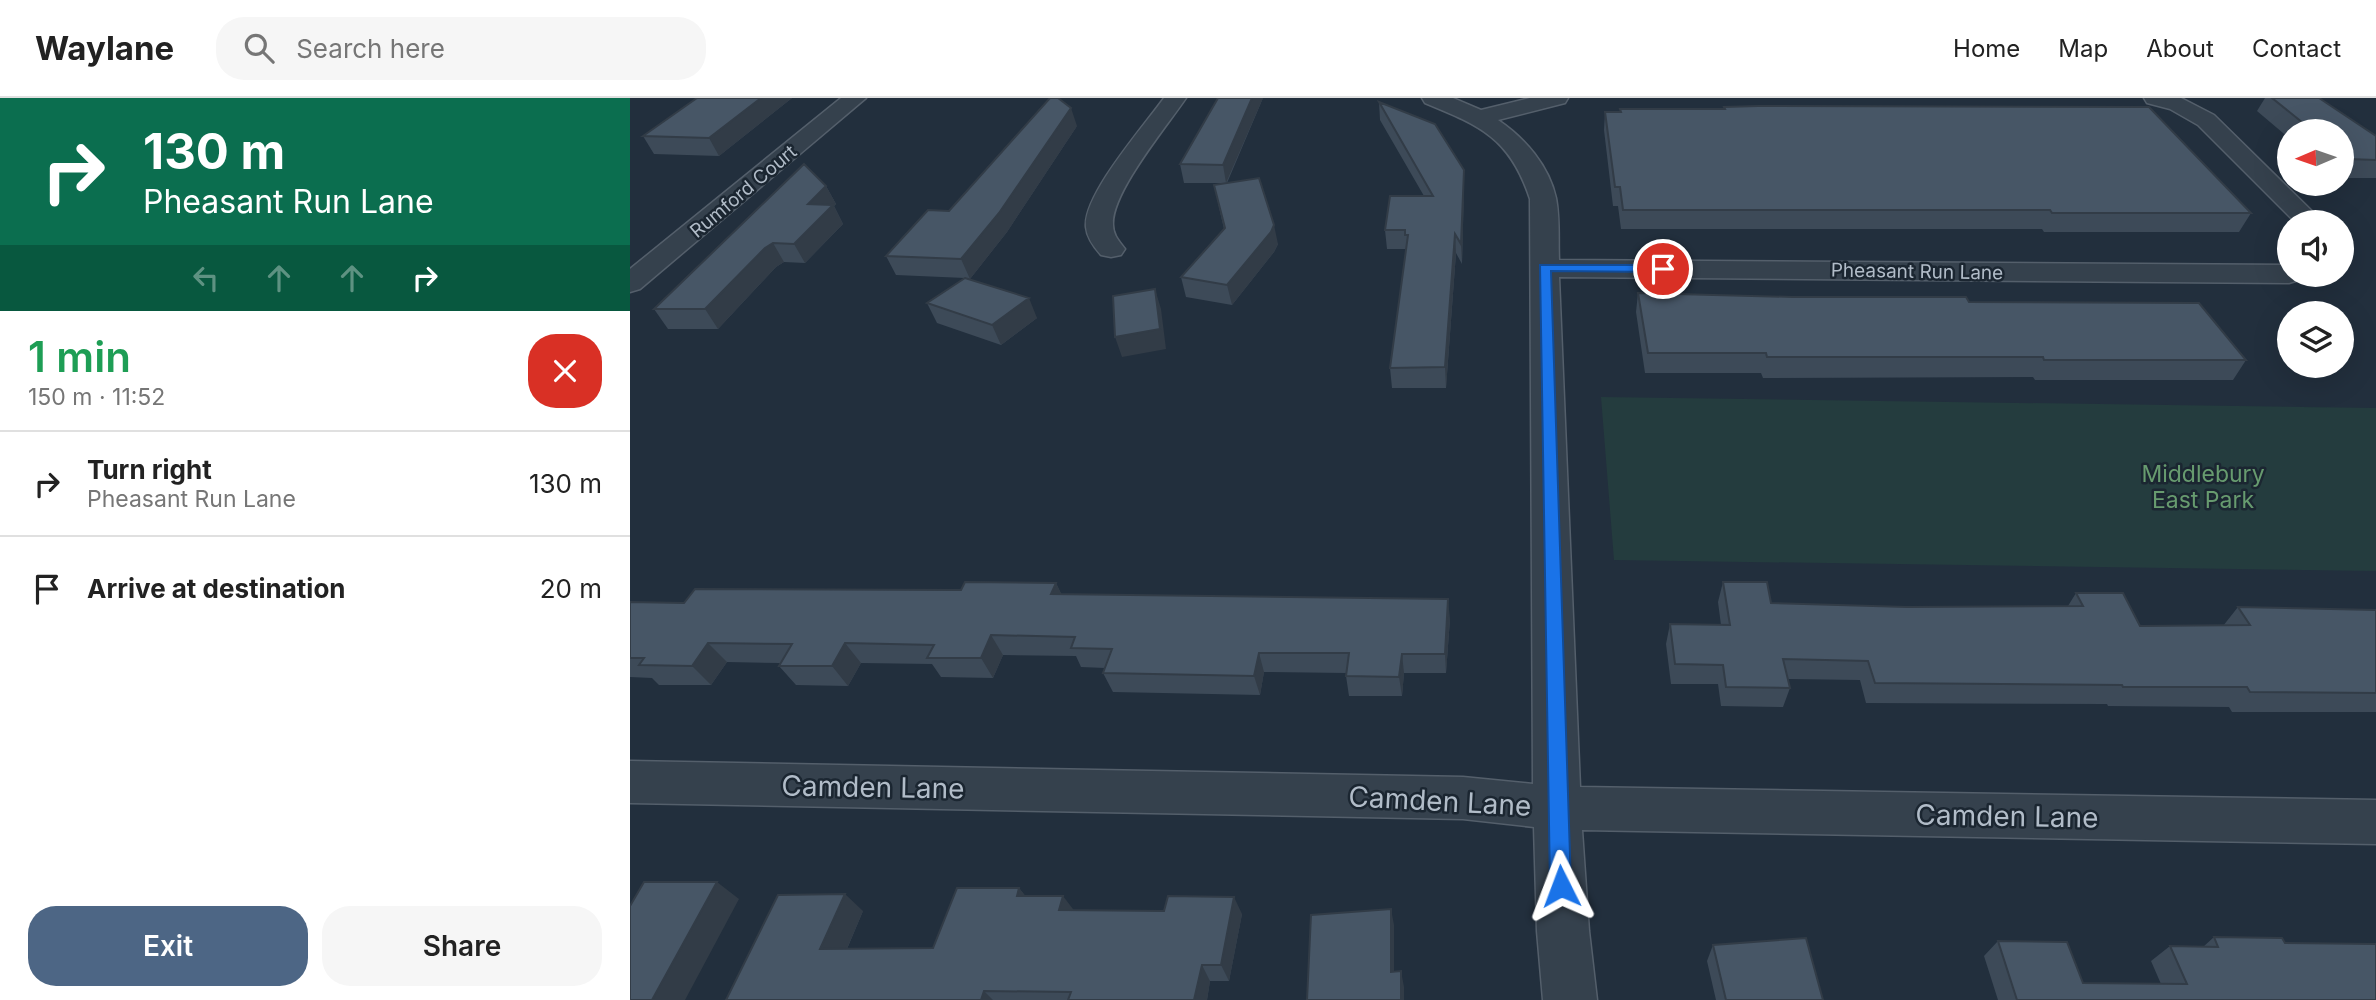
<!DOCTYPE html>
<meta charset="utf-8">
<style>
:root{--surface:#fff;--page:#f6f6f6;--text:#222;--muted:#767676;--line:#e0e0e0;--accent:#4d6685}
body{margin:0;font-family:Inter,sans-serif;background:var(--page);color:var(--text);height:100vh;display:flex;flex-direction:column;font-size:26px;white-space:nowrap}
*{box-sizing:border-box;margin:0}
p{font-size:23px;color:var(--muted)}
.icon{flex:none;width:38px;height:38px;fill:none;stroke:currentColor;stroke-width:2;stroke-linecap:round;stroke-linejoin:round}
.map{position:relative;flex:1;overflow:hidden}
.details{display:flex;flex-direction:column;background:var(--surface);width:630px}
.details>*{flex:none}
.banner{background:#0b6e4f;color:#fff;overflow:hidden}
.needle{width:46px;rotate:268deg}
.fabs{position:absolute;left:1647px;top:21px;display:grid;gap:14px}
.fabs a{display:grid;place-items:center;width:77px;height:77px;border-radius:50%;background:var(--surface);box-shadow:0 7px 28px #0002;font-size:35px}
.pin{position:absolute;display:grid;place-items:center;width:60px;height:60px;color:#fff;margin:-30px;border:4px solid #fff;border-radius:50%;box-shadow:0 2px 7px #0007}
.me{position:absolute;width:77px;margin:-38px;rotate:357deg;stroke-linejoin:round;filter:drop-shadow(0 0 5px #0008)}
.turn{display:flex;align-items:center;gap:24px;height:147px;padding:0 28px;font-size:32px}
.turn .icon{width:91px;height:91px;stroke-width:2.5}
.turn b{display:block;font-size:49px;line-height:60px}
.lanes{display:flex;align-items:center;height:66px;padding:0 28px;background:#0003;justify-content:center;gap:35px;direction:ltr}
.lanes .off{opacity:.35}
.round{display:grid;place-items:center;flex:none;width:74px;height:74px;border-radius:28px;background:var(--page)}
.summary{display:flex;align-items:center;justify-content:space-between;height:119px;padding:0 28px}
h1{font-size:42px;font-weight:600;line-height:52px;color:#1e9e55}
.action{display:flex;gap:14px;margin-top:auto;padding:14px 28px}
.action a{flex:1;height:80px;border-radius:28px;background:var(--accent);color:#fff;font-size:28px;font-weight:600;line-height:80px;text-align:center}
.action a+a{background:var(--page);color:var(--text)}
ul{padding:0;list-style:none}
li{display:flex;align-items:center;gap:21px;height:105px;padding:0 28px;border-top:2px solid var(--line)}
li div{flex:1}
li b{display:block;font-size:26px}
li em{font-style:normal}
header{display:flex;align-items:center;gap:42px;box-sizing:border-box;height:98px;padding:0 35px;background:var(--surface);border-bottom:2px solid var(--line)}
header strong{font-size:33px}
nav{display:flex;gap:38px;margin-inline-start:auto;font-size:24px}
.search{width:490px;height:63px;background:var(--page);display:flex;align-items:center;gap:18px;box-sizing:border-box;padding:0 24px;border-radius:28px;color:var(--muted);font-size:26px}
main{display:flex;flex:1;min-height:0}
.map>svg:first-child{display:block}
.green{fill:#243c3e}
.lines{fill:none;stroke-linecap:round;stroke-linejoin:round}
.minor-casing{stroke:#545f6b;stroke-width:3}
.minor{fill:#35414d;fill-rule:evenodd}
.wall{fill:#3d4a58}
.shaded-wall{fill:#323c47}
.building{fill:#475666;stroke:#323c47;stroke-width:2}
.route{fill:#1a73e8;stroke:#114b97;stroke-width:2}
.labels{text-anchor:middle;stroke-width:5;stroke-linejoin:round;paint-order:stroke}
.far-street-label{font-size:19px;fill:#b1bcc8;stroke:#1b2631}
.park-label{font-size:23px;fill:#679b6f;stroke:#1b2631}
.near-street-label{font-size:28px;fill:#b1bcc8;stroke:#1b2631}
</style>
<header>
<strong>Waylane</strong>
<div class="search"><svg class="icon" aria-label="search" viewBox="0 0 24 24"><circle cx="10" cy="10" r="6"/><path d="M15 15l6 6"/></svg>Search here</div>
<nav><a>Home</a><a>Map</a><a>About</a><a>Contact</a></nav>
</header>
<main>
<section class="details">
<div class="banner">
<div class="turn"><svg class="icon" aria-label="right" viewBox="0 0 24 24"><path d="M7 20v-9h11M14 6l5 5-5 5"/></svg><div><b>130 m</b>Pheasant Run Lane</div></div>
<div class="lanes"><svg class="icon off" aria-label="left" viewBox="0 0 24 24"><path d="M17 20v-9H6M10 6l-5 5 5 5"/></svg><svg class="icon off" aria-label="ahead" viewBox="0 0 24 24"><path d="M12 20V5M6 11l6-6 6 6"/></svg><svg class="icon off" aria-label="ahead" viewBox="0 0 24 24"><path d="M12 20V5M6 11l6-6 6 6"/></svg><svg class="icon" aria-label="right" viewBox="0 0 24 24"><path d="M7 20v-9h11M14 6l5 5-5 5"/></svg></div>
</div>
<div class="summary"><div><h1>1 min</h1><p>150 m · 11:52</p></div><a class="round" style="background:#d93025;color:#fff"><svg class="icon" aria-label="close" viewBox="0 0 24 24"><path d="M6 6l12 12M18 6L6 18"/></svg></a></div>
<ul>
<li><svg class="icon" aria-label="right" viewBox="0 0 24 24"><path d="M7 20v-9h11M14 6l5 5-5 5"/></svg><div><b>Turn right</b><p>Pheasant Run Lane</p></div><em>130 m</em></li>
<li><svg class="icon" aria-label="arrive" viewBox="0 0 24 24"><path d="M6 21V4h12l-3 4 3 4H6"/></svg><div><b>Arrive at destination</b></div><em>20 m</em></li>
</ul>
<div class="action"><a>Exit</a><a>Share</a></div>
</section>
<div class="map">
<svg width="1746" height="902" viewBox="0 0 1746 902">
<rect width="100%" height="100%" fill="#222f3d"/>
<path class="green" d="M971 299 1746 310V473L984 462Z"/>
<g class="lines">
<g class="minor-casing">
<path id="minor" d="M211 0H236L10 191 0 194V171Z
M534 0H556C537 28 481 95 483 127 483 137 489 143 495 151L491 157 481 159 471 157C464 149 457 140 456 129 453 97 514 28 534 0Z
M792 0H823L851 12 900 0H938L935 5 868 22C895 40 919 68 926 100 930 120 928 142 929 162L1659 167V177H1673L1669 182 1659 185 929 179 950 689 1746 702V746L952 732 959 833 967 902H913L907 833 904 729 833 721 0 705V663L833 679 903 686 900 101C880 40 851 28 795 5Z
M1514 0H1551L1584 17 1693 124H1665L1568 27 1540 11 1517 5Z"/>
</g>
<use href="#minor" class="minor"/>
</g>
<path class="wall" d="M67 0H162L89 58 24 56 13 38Z
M633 0 597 85 648 146 644 154 602 207 556 199 551 179 594 131 584 87 594 85H554L550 66Z
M1635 0H1689L1746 38V80H1712V33H1659V40L1627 13Z
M749 4 834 90 832 166 826 155 816 290H762L760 270 776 151H757L755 132 794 98 750 22Z
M1094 9 1621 115 1609 134H1414L1412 131H991L988 108H983L974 32 975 14H990V11H1094Z
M447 28 377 134 340 181H337L407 220 371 247 307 225 297 205 335 180 266 177 256 158 319 113Z
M196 88 206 106 204 108 213 126 175 165 154 164 146 169 88 231H38L24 211Z
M1008 195 1339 204 1616 262 1603 282H1405L1403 279 1133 280 1131 275H1015L1006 214Z
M1093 484 1141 505 1277 509 1438 508 1446 495 1510 528H1593L1608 509 1746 512V614H1602L1599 609 1478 608 1477 606 1236 605 1230 582 1158 581 1160 590 1153 609 1091 608 1088 586H1041L1036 546 1040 526 1091 527 1088 504Z
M426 485 431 496 820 521 816 575H774L772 598H719L716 578V575L634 574 630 597 483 594 473 575 475 570 451 569 446 558 373 557 363 580 311 579 302 566 231 565 218 588 166 587 149 568 150 565 97 564 81 587H29L22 580 0 579V504L54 505 331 492Z
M389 790 395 798 444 813 612 816 599 883H580L577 902H96L233 813 217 851 303 850Z
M1584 839 1655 845 1746 902H1368L1354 858 1368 843 1453 885 1531 886 1521 863 1540 848 1573 849Z
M1083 847 1193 902H1086L1077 863Z"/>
<path class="shaded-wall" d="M131 0H162L89 58 79 40Z
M622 0H633L596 85 593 67Z
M441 10 447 28 377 134 340 181 331 161Z
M834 72V90L832 166 831 146Z
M196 88 206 106 204 108 213 126 175 165 164 146 178 106Z
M644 127 648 146 644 154 602 207 597 187Z
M825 136 826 155 816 290 815 269Z
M143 145 154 164 146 169 88 231 75 211 135 150Z
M525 191 531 211 536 251 492 259 485 239Z
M399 200 407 220 371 247 362 227Z
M426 485 436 505 421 496Z
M818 501 820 521 816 575 815 556Z
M361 537 373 557 363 580 351 560Z
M78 545 97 564 81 587 62 568Z
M215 545 231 565 218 588 202 568Z
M629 555 634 574 630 597 624 578Z
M772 556 774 575 772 598 769 579Z
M87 784 109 801 55 902H22Z
M389 790 403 807 387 798Z
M215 796 233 813 210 867 190 851Z
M433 798 446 815 429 812Z
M604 799 612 816 599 883 591 867Z
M761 811 764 827V890L761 874Z
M572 867 580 883 577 902H564Z
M771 873 774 889V902H771Z
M354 893 363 902H351Z"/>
<path class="building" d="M67 0H131L79 40 13 38Z
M420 0H428L441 10 369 115 331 161 256 158 298 112 319 113Z
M588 0H622L593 67 550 66Z
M1642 0H1689L1746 38V62L1718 61 1712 56V33H1683Z
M749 4 805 26 834 72 831 146 825 136 815 269 760 270 778 137H775V132H755L760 98H803Z
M1128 8 1519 9 1621 115H1422L1420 112H993L990 89H985L975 14H991L990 11H1095L1094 9Z
M174 66 196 88 178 106 203 107 164 146 143 145 135 150 75 211H24Z
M629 80 644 127 641 134 597 187 551 179 595 130 584 87Z
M335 180 399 200 362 227 297 205Z
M525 191 530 231 485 239 483 198Z
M1008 195 1163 199H1336L1339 204 1569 205 1616 262H1414L1413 259H1137L1136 255H1018Z
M335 484 426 485 421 496 818 501 815 556H772L769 579 716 578 719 555H629L624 578 473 575 482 551 441 550 445 539 361 537 351 560H297L304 547 215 545 202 568H149L162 546 78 545 62 568 9 567 14 560H0V504L54 505 65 491 331 492Z
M1093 484H1137L1141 505 1277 509 1453 508 1446 495H1493L1510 528 1620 527 1608 509 1746 512V595L1620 594 1617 589H1493L1492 587 1245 585 1238 563 1153 561 1160 590 1096 589 1093 567 1045 566 1040 526 1100 527Z
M14 784H87L22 902H0V808Z
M327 790H389L387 798H433L429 812 534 813 538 798 604 799 591 867H572L564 902H438L441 894 354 893 351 902H96L148 797 215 796 190 851 303 850Z
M761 811V874L771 873V902H677L681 817Z
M1584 839 1652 840 1655 845 1746 846V902H1387L1368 843 1437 844 1453 885 1557 886 1540 848 1588 849Z
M1176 840 1193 902H1096L1083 847Z"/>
<path class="route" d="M910 167H1033L1039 171 1033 174 921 173 941 788 938 795 931 798 923 795 920 788Z"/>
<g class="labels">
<g class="far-street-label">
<text transform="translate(113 93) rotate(-40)" y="7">Rumford Court</text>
<text transform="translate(1287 173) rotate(1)" y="7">Pheasant Run Lane</text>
</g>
<g class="park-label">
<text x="1573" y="384">Middlebury<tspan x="1573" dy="26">East Park</tspan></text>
</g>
<g class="near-street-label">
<text transform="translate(243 689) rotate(1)" y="10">Camden Lane</text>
<text transform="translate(810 703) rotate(3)" y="10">Camden Lane</text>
<text transform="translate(1377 718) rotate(1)" y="10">Camden Lane</text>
</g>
</g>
</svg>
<div class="fabs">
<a><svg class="needle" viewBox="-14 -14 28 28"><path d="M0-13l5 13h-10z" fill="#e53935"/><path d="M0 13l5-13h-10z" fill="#767676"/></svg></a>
<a><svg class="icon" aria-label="sound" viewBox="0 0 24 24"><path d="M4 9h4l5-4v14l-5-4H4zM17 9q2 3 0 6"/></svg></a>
<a><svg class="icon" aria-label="layers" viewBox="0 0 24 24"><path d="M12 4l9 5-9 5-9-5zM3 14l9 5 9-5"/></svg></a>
</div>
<div class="pin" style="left:1033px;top:171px;background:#d93025"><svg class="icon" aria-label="arrive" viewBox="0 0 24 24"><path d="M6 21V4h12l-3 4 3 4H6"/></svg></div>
<svg class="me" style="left:931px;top:788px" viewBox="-20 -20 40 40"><path d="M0-17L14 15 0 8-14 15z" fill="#1a73e8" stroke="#fff" stroke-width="4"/></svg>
</div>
</main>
